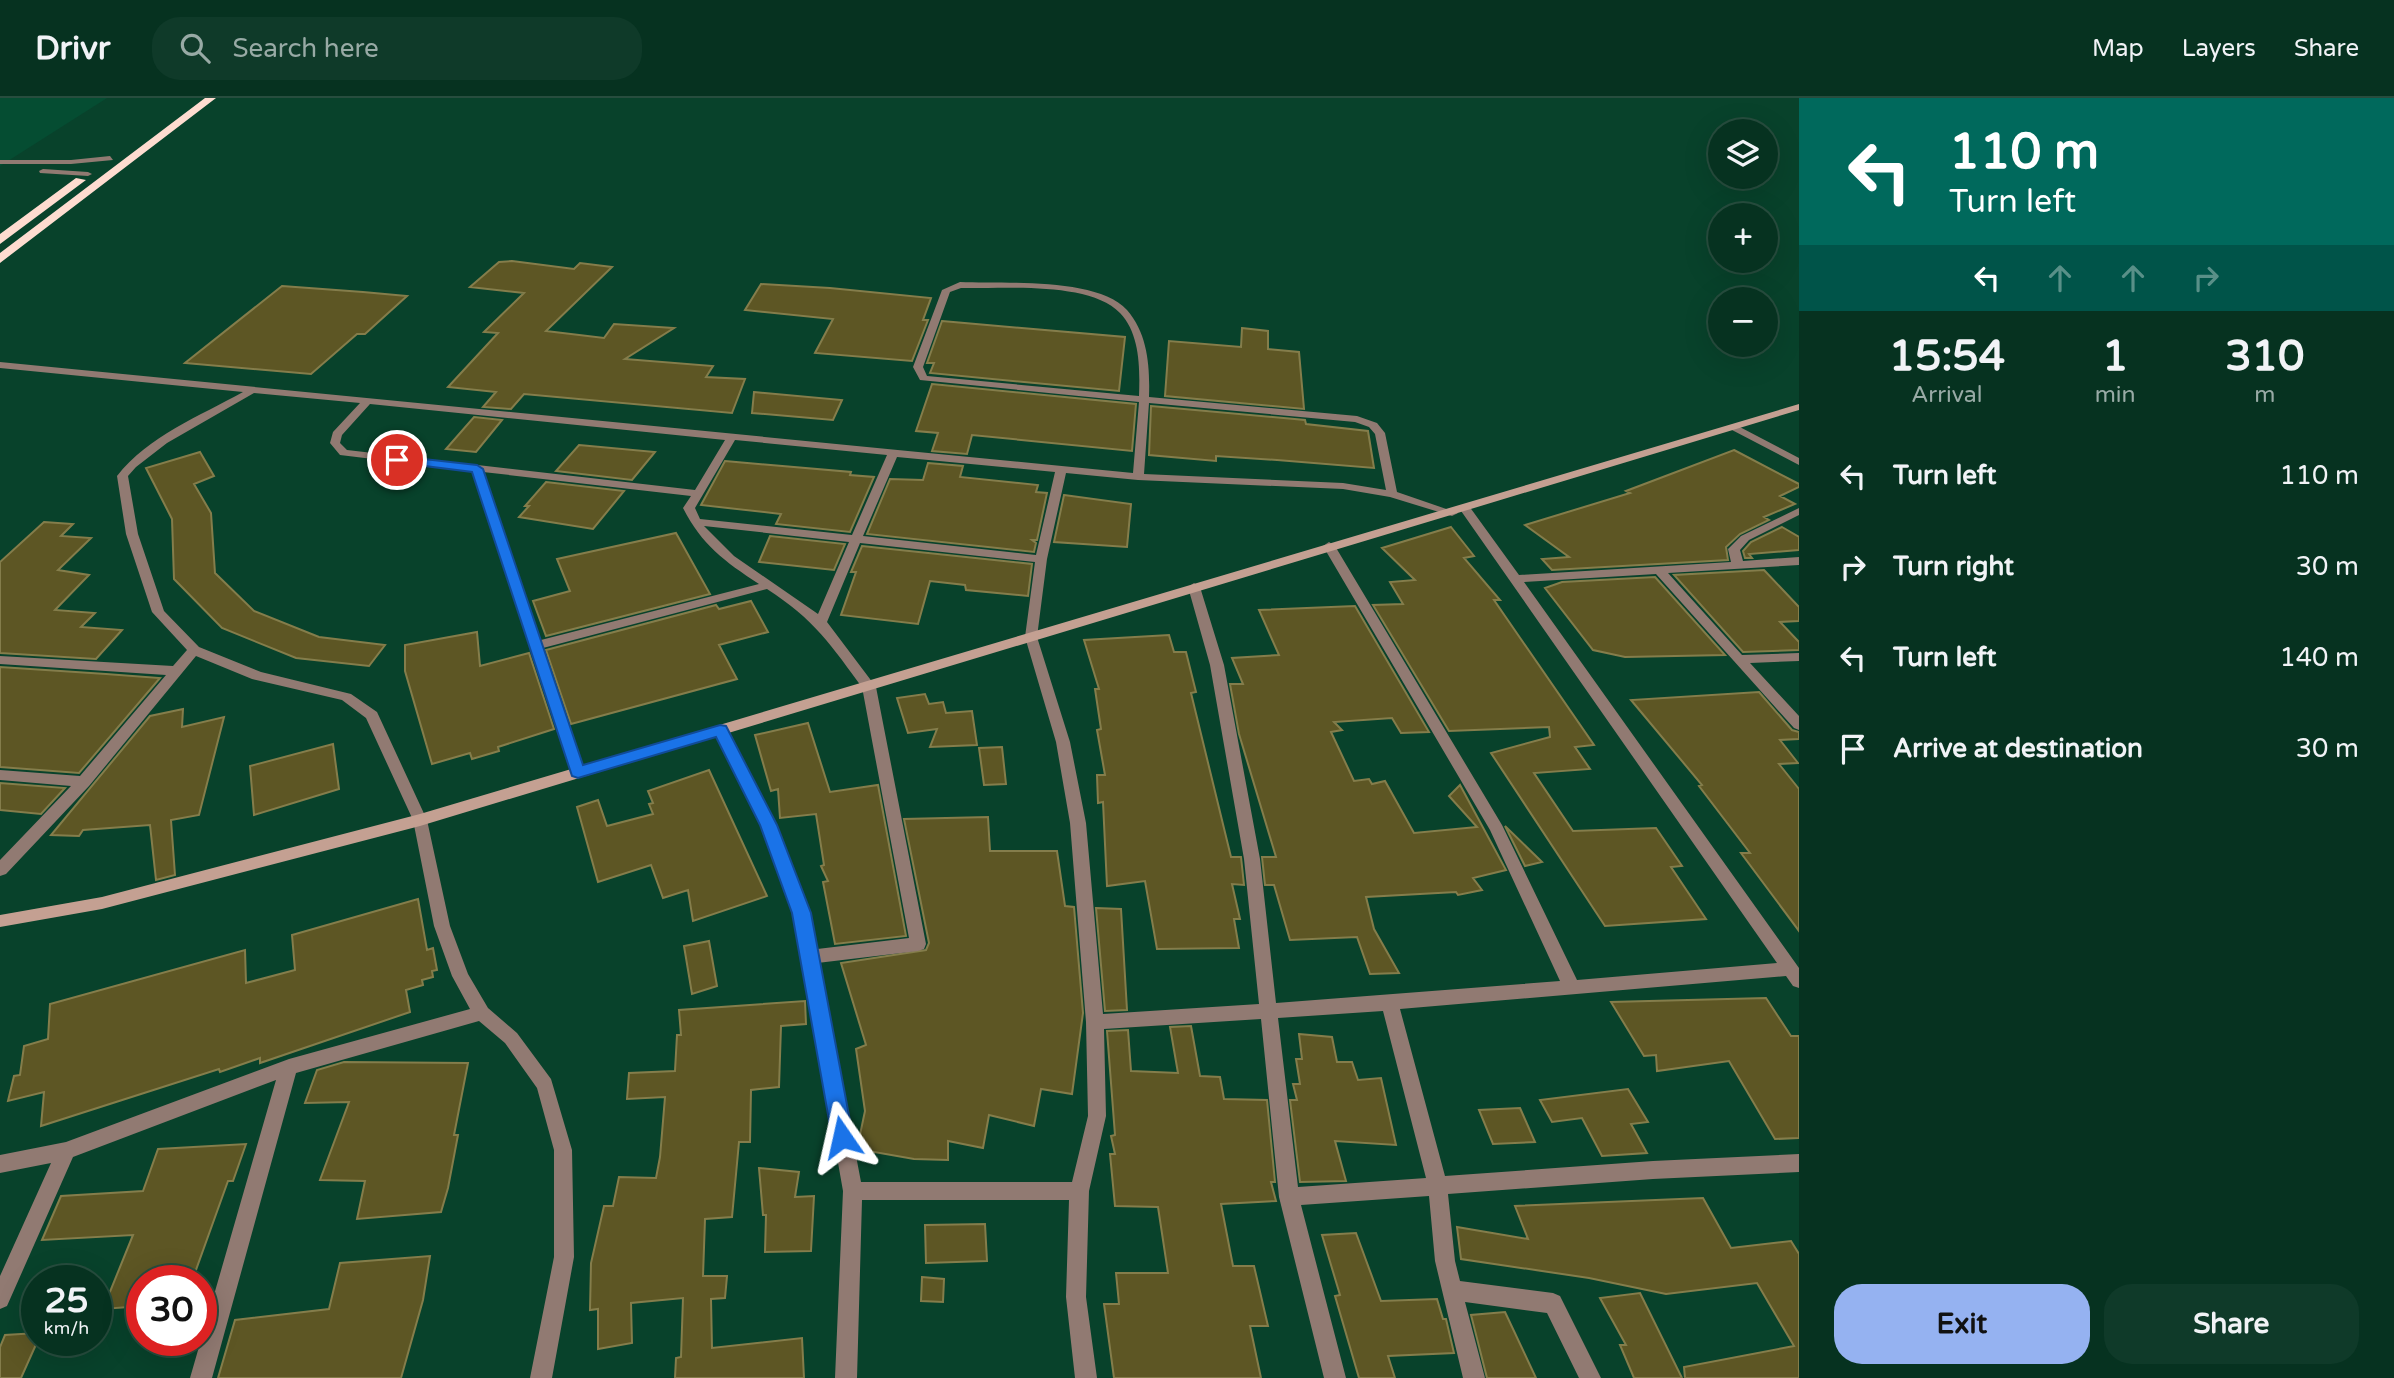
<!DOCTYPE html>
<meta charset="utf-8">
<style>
:root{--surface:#063220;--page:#0f3a29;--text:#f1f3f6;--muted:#98aaa5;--line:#274d3e;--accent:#95b2f1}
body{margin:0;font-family:"Varela Round",sans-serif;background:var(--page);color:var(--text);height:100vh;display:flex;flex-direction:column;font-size:26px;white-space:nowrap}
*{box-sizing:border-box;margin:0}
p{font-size:23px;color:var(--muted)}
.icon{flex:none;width:38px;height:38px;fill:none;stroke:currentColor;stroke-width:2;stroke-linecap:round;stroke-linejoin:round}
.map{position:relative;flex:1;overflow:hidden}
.side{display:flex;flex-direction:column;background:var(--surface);width:595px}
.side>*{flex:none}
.guide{background:#00695c;color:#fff;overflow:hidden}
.fabs{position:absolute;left:1708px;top:21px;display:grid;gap:14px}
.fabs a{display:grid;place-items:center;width:70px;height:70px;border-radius:50%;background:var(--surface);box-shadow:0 7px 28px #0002,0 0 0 2px var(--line);font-size:35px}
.speed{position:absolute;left:21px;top:1167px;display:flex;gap:14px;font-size:35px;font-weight:700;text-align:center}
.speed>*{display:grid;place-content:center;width:91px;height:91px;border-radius:50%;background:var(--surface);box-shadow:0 7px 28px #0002,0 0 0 2px var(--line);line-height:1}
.speed small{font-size:18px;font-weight:400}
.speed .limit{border:10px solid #d22;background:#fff;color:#111}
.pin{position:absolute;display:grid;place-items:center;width:60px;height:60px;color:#fff;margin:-30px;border:4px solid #fff;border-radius:50%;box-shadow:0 2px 7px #0007}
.me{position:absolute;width:77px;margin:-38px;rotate:349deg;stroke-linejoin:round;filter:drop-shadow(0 0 5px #0008)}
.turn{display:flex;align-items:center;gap:24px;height:147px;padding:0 35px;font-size:32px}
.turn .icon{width:91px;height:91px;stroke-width:2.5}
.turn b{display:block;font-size:49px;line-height:60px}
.lanes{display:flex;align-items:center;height:66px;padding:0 35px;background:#0003;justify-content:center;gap:35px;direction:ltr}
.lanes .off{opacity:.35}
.eta{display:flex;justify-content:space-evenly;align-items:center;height:119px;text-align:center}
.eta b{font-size:42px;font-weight:700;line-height:49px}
.cta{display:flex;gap:14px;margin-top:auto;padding:14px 35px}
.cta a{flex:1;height:80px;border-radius:28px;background:var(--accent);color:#111;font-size:28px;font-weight:700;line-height:80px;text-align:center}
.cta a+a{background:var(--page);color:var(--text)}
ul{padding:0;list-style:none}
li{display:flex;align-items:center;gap:21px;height:91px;padding:0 35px}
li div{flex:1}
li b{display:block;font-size:26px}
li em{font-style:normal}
header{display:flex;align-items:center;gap:42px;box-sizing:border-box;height:98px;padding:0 35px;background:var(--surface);border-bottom:2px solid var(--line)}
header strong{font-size:33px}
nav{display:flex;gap:38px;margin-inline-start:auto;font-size:24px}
.search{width:490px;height:63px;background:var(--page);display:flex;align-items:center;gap:18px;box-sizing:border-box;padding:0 24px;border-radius:28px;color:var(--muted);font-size:26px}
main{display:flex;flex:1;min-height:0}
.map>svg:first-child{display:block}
.built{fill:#054d32}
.building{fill:#5d5624;stroke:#847d4b;stroke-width:2}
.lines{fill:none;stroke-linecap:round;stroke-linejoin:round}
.lane{fill:#917a72;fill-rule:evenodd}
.street{fill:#917a72;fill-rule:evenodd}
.secondary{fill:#c4a092;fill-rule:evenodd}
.highway{fill:#fedcd0;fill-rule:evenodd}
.route{fill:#1a73e8;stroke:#114b97;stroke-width:2}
</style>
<header>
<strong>Drivr</strong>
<div class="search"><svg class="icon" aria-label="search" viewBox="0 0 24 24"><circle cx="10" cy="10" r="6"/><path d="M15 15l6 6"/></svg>Search here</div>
<nav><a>Map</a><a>Layers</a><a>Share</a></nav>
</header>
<main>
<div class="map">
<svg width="1799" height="1280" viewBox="0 0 1799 1280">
<rect width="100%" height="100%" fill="#08422b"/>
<path class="built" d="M0 0H107L0 68Z"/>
<path class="building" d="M512 163 574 171 580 165 612 169 546 233 604 240 614 226 674 230 625 261 713 268 706 279 745 281 732 315 524 296 511 311 483 309 496 294 448 289 498 235 484 234 524 195 470 189 499 164Z
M761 186 830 190 931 200 923 222H928L912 263 815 255 833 221 745 212Z
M282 188 363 194 407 198 365 236H357L311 276 185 265Z
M942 223 1125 239 1119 293 930 275 934 265H927Z
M1242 230 1268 233V251L1299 254 1304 311 1165 298 1169 243 1241 249Z
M932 286 1136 306 1132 353 972 337 967 356 932 353 938 335 916 333Z
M754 294 842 302 833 322 752 315Z
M1151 308 1305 322 1306 326 1368 333 1374 370 1277 362 1216 358V363L1149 357Z
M474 319 502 322 476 354 446 351Z
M579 347 655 354 632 382 556 373Z
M1734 352 1799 386V389L1780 398 1795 406 1764 419 1769 422 1740 436 1726 449 1728 462 1552 472 1542 461 1569 459 1525 427 1630 395 1626 393Z
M200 354 214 378 194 386 211 415 215 475 254 513 319 539 385 547 369 568 296 560 222 530 174 481 172 421 146 370Z
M725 363 851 374 850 377 874 379 850 434 776 426 781 416 701 407Z
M928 365 963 368 960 379 1038 387 1036 394 1047 395 1037 442H1032L1036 445 1034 454 867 436 890 381 923 382Z
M546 384 624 393 593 431 519 419 529 408H525Z
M1064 397 1131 406 1127 449 1054 444Z
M44 424 73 426 61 438 91 440 58 472 89 477 55 512 95 515 81 529 122 532 96 561 0 555V464Z
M1451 429 1474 458 1464 460 1500 502H1494L1594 647 1575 649 1590 671 1534 675 1573 733 1656 730 1682 768 1671 769 1706 821 1605 828 1491 655 1550 639 1549 629 1449 633 1373 507 1403 506 1390 484 1415 482 1382 450Z
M1782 429 1799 439V452L1749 456 1752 460H1745L1743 453 1751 444Z
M676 435 710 496 546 538 533 503 570 493 557 461Z
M770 438 845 446 834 472 759 464Z
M862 448 1032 466 1028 498 966 492 965 487 930 483 918 526 841 517 856 474H851Z
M1764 472 1799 509V523L1780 524 1799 544V552L1743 554 1674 477Z
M1655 479 1725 557 1625 559 1593 552 1545 490 1562 484Z
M751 503 768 534 719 547 737 581 571 626 546 552 716 507 719 511Z
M1355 508 1429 634 1401 635 1392 620 1334 624 1342 632 1331 634 1354 683 1369 681 1372 686 1385 683 1414 735 1477 729 1449 698 1460 687 1506 772 1473 780 1482 792 1458 797 1456 794 1366 799 1374 831 1399 875 1370 876 1357 839 1290 842 1274 787H1265L1262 759H1276L1239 636 1230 586H1243L1232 560 1279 557 1259 512Z
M477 534 480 568 529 555 554 631 498 649 499 653 472 661 470 655 432 666 405 573V547Z
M1169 537 1174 554H1186L1196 594 1191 595 1231 759H1241L1244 787 1232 786 1240 821H1234L1239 850 1157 851 1145 783 1107 788 1103 704 1098 705 1097 677H1105L1097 632 1101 631 1095 591H1099L1084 542Z
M0 569 106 576 160 580 79 675 0 669Z
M1759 594 1792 632 1799 634V641L1780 642 1798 665 1779 666 1799 691V833L1741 755H1750L1699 688 1702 687 1631 602Z
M925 596 929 606 943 604 946 615 972 613 977 647 930 649 937 631 908 635 897 600Z
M183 611 182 629 224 619 199 717 171 722 175 777 156 782 150 727 83 732 79 738 51 737 150 618Z
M808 625 830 694 878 687 906 838 835 846 823 784 828 783 821 768 824 767 816 716 780 720 778 691 771 693 755 637Z
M333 646 339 691 254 717 250 668Z
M1002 649 1006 686 984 687 979 650Z
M709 672 767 798 693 823 688 792 663 800 651 767 598 784 577 709 598 702 607 728 653 716 649 706 653 705 648 693Z
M0 685 65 690 41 716 0 712Z
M988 719 990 753H1057L1065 808 1074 809 1083 915 1072 996 1041 991 1034 1028 989 1017 983 1050 948 1043V1062L914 1061 857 1051 865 1013 856 951 866 947 841 865 926 852 929 845 904 721Z
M1505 728 1542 764 1525 768Z
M418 801 427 852 433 850 437 872 432 873 433 879 422 882 423 887 406 892 410 914 260 965V960L220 974 219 971 41 1028 44 994 8 1003 14 978 20 977 24 948 48 941 50 906 245 852 246 885 295 872 292 837Z
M1096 810 1121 811 1127 912 1105 913Z
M709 843 717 888 692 896 684 848Z
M1766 900 1791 938H1799V1040L1775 1041 1729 963 1657 973 1656 957 1644 958 1611 904Z
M805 903 806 926 781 928 779 989 751 992 750 1044H739L732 1119 705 1121 703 1178H727L725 1200 711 1201 712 1250 802 1240 804 1280H675L676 1260 681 1259 683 1200 631 1205 632 1245 598 1251V1211L590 1212 591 1165 604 1108H613L619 1079 656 1080 660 1059 665 999 627 1001 629 975 675 973 677 937H681L679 912Z
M1191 928 1200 978 1220 979 1224 1001 1267 1002 1275 1084H1271L1276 1103 1221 1106 1233 1168H1254L1268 1228H1250L1261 1280H1114L1104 1206H1119L1116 1175H1168L1158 1109 1115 1108 1110 1056H1115L1111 1038 1115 1037 1107 933 1128 932 1131 973 1178 975 1170 929Z
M1299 936 1332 939 1337 964H1352L1358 982 1381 980 1396 1047 1335 1043 1346 1083 1300 1084 1290 1002H1297L1293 986H1300L1296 961H1302Z
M344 964 468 965 454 1037H458L448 1090 441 1114 357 1121 365 1083 320 1082 349 1004 305 1005 317 972Z
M1628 991 1648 1024 1631 1026 1647 1055 1602 1058 1582 1020 1552 1024 1540 1002Z
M1520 1010 1535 1044 1493 1046 1479 1012Z
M246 1046 233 1083H228L192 1183H142V1208L103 1211 133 1137 42 1142 61 1098 143 1093 158 1051Z
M759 1070 799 1074 795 1099 814 1098 811 1153 765 1154 766 1117H763Z
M1703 1100 1731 1150 1791 1143 1799 1156V1280H1685L1684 1269 1794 1248 1757 1185 1666 1196 1589 1180 1461 1161 1457 1129 1528 1141 1515 1108Z
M985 1126 987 1163 926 1165 925 1127Z
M1356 1135 1381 1203 1437 1201 1443 1221H1446L1454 1255 1388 1258 1395 1280H1359L1335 1198 1340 1197 1322 1137Z
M430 1158 423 1202 401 1280H218L235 1222 329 1211 340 1165Z
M922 1179 944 1181 943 1204 921 1203Z
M1640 1195 1682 1280H1634L1620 1247H1626L1600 1200Z
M1505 1214 1536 1280H1487L1471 1217Z
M37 1235 38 1242 21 1280H0V1249L5 1237Z"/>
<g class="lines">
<path class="lane" d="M110 58 113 62 71 66H0V62H71Z
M43 71 88 74 92 76 88 78 40 75 39 73Z
M869 585 876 589 926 846 924 851 918 853 809 866 803 864 801 859 803 854 809 852 909 840 862 589Z"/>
<path class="street" d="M960 184C1003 186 1097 179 1127 212 1148 236 1150 269 1149 299L1357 318 1377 325 1385 335 1397 394 1458 415 1452 418 1390 399 1343 391 1138 382 1066 375 1047 461 1037 539 1070 644 1086 725 1103 916 1259 906 1244 761 1210 567 1188 489 1194 485 1200 489 1224 567 1260 761 1276 905 1560 883 1490 732 1323 448 1329 444 1335 448 1502 727 1577 882 1777 865 1459 410 1465 407 1469 408 1519 477 1731 464 1728 451 1741 438 1799 410V417L1749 442 1740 452 1743 463 1799 459V467L1668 475 1742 557 1799 555V563L1750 565 1799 618V632L1794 630 1656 476 1524 484 1799 870V890L1793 888 1786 878 1400 911 1445 1078 1653 1063 1799 1056V1074L1653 1081 1448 1096 1455 1163 1460 1183 1553 1195 1560 1198 1601 1280H1579L1547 1215 1465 1204 1485 1280H1463L1435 1163 1429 1098 1301 1107 1346 1280H1324L1279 1099 1261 921 1104 931 1106 1018 1089 1093 1086 1199 1097 1280H1075L1066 1199 1069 1102H862L857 1280H835L843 1093 794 815 760 727 713 632 720 627 727 632 776 727 810 815 861 1084H1072L1088 1018 1086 924 1070 725 1056 644 1025 539 1035 464 860 445 827 524 876 589 869 593 864 592C831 547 815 522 767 491L543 550 585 674 578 679 571 674 472 373 340 357 330 345 333 334 360 305 254 295 167 345 136 369 128 378 138 436 164 513 199 549 261 574 351 596 377 614 427 722 450 828 468 876 488 910 517 935 551 981 572 1052 574 1159 552 1280H530L554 1159V1052L537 990 505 945 479 923 296 975 212 1280H190L276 982 73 1059 7 1208 0 1211V1178L51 1065 0 1075V1057L66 1044 289 961 470 911 452 878 434 828 413 722 366 620 342 602 252 581 196 558 89 688 6 776 0 778V762L71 688 0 682V672L80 678 166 577 0 566V558L173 568 187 552 152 514 126 436 117 378C148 338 200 318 243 294L0 270V264L1133 375 1139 304 920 282 913 269 942 192ZM961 190C1003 191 1089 183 1120 215 1140 236 1140 270 1139 298L927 278 923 269 950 194ZM1149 305 1355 324 1369 329 1375 336 1386 392 1343 385 1144 376ZM370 306 725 342 695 392 347 352 340 345 342 337ZM735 342 887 357 852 437 700 421 695 410ZM897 359 1055 374 1036 457 863 438ZM483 374 691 398 683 410C702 447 724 463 759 486L541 542ZM704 428 849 444 818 516 734 458ZM1383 913 1426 1080 1298 1089 1278 920Z
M1736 327 1799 360V367L1732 332 1731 330Z"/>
<path class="secondary" d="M1799 306V312L420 728 102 811 0 829V817L102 799 420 716Z"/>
<path class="highway" d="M205 0H216L0 165V155Z
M76 80 86 82 0 146V136Z"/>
</g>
<path class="route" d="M397 358 477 367 483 371 583 667 720 627 726 628 777 727 811 815 853 1039 850 1046 842 1049 835 1046 832 1039 792 815 760 727 716 639 578 680 572 678 472 374 393 364V359Z"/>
</svg>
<div class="fabs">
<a><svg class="icon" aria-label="layers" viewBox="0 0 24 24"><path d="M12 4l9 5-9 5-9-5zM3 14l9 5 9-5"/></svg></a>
<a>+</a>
<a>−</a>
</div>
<div class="speed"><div>25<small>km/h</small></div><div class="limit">30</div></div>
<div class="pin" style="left:397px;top:362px;background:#d93025"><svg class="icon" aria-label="arrive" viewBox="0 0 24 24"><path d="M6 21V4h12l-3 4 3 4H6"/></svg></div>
<svg class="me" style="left:842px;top:1039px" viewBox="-20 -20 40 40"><path d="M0-17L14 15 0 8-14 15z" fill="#1a73e8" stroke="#fff" stroke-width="4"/></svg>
</div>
<section class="side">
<div class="guide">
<div class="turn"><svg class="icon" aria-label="left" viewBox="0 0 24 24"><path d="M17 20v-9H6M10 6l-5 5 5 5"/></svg><div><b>110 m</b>Turn left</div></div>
<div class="lanes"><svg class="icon" aria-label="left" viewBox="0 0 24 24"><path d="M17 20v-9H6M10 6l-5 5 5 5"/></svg><svg class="icon off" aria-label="ahead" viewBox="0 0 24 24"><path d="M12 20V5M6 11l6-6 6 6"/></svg><svg class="icon off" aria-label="ahead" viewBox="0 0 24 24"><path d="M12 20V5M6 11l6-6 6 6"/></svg><svg class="icon off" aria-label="right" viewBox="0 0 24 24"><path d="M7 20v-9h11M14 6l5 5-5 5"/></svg></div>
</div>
<div class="eta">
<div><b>15:54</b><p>Arrival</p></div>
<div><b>1</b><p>min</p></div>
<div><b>310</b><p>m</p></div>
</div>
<ul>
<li><svg class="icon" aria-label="left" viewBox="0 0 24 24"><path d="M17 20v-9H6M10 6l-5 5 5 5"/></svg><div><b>Turn left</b></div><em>110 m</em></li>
<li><svg class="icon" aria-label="right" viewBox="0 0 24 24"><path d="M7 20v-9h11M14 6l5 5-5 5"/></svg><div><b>Turn right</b></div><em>30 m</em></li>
<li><svg class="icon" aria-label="left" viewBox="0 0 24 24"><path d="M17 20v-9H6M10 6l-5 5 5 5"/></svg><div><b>Turn left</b></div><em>140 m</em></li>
<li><svg class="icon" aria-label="arrive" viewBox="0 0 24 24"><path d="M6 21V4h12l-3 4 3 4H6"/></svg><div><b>Arrive at destination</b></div><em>30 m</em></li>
</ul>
<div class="cta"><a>Exit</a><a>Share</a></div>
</section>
</main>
